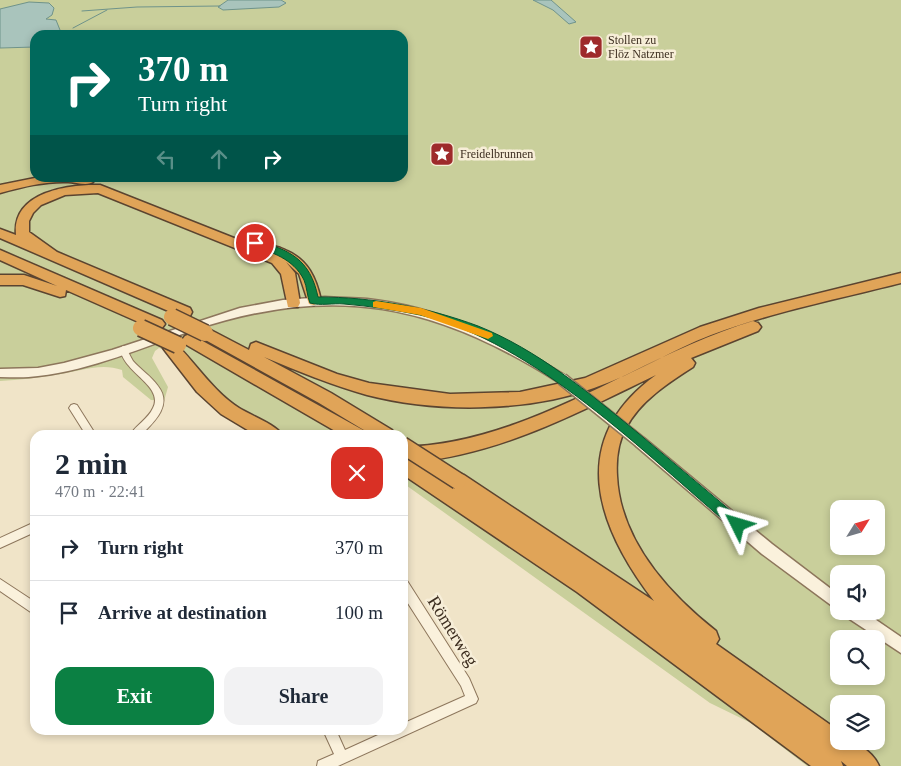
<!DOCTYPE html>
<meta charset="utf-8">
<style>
:root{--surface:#fff;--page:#f2f2f3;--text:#1f2937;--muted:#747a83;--line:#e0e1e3;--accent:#0b8043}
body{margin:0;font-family:"Times New Roman",serif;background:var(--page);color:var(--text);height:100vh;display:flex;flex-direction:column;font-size:19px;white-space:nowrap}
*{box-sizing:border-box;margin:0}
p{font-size:16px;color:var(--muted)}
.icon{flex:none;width:28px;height:28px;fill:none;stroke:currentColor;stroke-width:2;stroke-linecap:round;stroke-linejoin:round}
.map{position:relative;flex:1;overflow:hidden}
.panel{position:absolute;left:30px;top:430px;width:378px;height:305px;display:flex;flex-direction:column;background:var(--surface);border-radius:15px;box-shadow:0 2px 8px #0003}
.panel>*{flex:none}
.hud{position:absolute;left:30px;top:30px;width:378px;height:152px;border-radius:15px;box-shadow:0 2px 8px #0003;background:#00695c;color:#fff;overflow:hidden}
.needle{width:32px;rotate:53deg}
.fabs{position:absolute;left:830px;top:500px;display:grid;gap:10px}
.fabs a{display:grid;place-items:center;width:55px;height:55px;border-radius:10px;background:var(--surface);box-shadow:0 2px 8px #0003;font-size:25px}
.pin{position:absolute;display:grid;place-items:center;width:42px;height:42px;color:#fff;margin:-21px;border:2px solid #fff;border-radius:50%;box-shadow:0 1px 5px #0007}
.me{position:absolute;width:55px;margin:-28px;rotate:310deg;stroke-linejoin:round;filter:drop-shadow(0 0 4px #0008)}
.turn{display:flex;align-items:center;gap:18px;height:105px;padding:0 25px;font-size:22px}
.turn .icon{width:65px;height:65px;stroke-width:2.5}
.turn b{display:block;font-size:35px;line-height:42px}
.lanes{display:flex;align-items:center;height:48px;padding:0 25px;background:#0003;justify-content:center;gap:25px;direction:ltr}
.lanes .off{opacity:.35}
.round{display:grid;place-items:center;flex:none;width:52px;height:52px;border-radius:15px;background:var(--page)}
.overview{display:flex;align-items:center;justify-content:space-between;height:85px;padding:0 25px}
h1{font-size:30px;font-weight:700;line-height:38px}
.button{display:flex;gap:10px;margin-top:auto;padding:10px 25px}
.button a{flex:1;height:58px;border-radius:15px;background:var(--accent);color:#fff;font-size:20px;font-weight:700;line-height:58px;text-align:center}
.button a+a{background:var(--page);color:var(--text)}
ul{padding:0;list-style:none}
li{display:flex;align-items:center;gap:15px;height:65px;padding:0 25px;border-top:1px solid var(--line)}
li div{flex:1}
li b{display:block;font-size:19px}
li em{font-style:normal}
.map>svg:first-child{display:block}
.green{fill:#c9cf9b;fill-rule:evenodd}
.water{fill:#a9c4bc;stroke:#6f938a}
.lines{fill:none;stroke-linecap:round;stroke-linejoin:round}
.stream{stroke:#6f938a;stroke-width:1}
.minor-casing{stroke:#8d765c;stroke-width:2}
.tertiary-casing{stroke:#8d765c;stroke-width:3}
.motorway-casing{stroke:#5b4430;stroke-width:3}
.minor{fill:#faf1dc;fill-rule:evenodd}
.tertiary{fill:#faf1dc;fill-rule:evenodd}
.motorway{fill:#e0a458;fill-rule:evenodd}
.tertiary-bridge-casing{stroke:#8d765c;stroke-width:14;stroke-linecap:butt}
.motorway-bridge-casing{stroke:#5b4430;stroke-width:19;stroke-linecap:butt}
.tertiary-bridge{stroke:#faf1dc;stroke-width:11}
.motorway-bridge{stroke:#e0a458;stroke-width:16}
.route{fill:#0b8043;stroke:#07532c}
.slow{fill:#f59e0b}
.labels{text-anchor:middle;stroke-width:5;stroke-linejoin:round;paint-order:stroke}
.far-poi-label{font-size:12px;fill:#3d2e20;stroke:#f7eed8;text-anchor:start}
.near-street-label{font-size:18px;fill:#3d2e20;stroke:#f7eed8}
</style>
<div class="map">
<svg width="901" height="766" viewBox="0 0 901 766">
<rect width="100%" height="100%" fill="#f0e4c8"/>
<path class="green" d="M0 0H228L218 7 223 10 285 3 281 0H533L553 10 570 24 575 22 551 0H901V766H807L751 723 710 703 403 483 402 435H255L221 415 198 392 166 351 159 348 155 351 152 358 168 387 164 401 151 400 123 377 122 370C100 362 78 372 55 375 37 378 19 380 0 381V48L35 47V178H402V35H55L60 30 45 19 4 8 0 9ZM839 509H876V546H839ZM839 574H876V611H839ZM839 639H876V676H839ZM839 704H876V741H839Z"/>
<path class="water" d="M228 0H281L286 3 279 7 223 10 218 7Z
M533 0H551L576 22 569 24 553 10Z
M29 2 49 3 54 8 52 15 46 19 56 20 60 30 55 35H35V47L0 48V9Z"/>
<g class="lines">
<path class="stream" d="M82 11 137 7 220 6
M73 28 107 10"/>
<g class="minor-casing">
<path id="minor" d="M123 346 126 347C128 351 130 356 133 361 141 370 151 376 158 386 173 405 154 422 141 435H130C136 425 148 419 153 408 162 391 138 378 129 366 124 361 122 355 119 349Z
M74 404 77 405 96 435H86L69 408 71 405Z
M35 522V532L0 548V538Z
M402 578 406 579 469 678 478 699 476 703 338 766H317L318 761 334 754 323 730H336L345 750 389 730H402V724L465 696 461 686 402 594Z
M0 579 35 602V615L0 591Z"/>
</g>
<g class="tertiary-casing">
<path id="tertiary" d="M325 297C339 298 353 298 367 299 440 307 505 338 566 376L568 379 566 382H558C436 304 334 283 194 330 143 347 92 370 38 376 25 378 13 377 0 377V369L38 368 64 363 112 350 240 308 283 300Z
M640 437 644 438 772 544 839 595V611L762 554 636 446 634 442 636 438Z
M843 611H863L901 637V653L845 616Z"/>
</g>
<g class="motorway-casing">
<path id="motorway" d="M35 178H89L94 181C88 187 76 182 68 182 45 181 22 187 0 193V185Z
M100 185 267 251 268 247C275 245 281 248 287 251 308 260 316 278 321 300L314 305 309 304 299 274 286 262 295 273 300 303 298 307H288L281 274 272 263 98 193 65 195 41 205 33 213 29 221V232L57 252 190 308 192 312 190 316H180L0 238V229L16 235C12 192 68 184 100 185Z
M0 250 162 320 165 324 162 328H152L66 290 65 296 60 297 23 285H0V275H24L57 286 0 260Z
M901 273V283C838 299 772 312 711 335 671 350 635 374 594 388 527 412 436 413 367 395 331 385 298 371 264 357L331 393 392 430 395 435H372L319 403 200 337 197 333 200 329 205 327 249 350 251 344 256 342 337 374 369 383 450 394 520 392 585 378 700 327 759 308Z
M753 321 758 323 761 327 758 331 691 358 695 363 693 367C668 383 640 401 626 428 618 442 616 460 617 476 620 540 668 593 716 631L719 639 716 644 839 731V741C855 741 872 750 879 766H847L841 761 843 766H811L577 592 402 474V447C530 444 635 357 753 321ZM656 375C566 440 596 526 654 601L464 475 458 473 452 475 449 481 455 489 414 462C501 454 579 412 656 375Z
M190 334 363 430 366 435H342L185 344 182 340 185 336Z
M171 342 176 344C198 366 213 391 239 408 250 415 277 425 282 435H256L221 414 197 392 166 352 163 348 166 344Z"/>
</g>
<use href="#minor" class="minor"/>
<use href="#tertiary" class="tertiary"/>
<use href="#motorway" class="motorway"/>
<g class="tertiary-bridge-casing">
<path id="tertiary-bridge" d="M562 379 640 442"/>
</g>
<g class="motorway-bridge-casing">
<path id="motorway-bridge" d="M172 317 205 333
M141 328 178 345
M402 445 458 481"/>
</g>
<use href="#tertiary-bridge" class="tertiary-bridge"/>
<use href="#motorway-bridge" class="motorway-bridge"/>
</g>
<path class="route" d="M255 240C290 250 310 259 318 297 372 297 427 307 478 326 538 350 589 393 638 433 673 462 708 492 743 521L745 525 743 529 738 531 734 529C645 454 535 342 420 315 396 310 369 306 344 304 333 303 321 306 310 303 307 296 307 287 304 280 293 258 272 253 252 245L250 243Z"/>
<path class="slow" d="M376 301 421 308 492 333 493 336 488 339 420 315 373 307V302Z"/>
<defs>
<g id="sight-square" transform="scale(1.25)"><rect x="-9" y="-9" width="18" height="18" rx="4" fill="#9e2a2b" stroke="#f7eed8"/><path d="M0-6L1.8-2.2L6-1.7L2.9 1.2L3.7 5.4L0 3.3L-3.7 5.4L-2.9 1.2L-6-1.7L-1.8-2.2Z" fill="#fff"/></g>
</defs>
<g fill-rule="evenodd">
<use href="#sight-square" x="591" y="47"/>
<use href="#sight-square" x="442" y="154"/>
</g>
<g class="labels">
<g class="far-poi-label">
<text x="608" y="44">Stollen zu<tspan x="608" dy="14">Flöz Natzmer</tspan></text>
<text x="460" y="158">Freidelbrunnen</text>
</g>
<g class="near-street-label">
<text transform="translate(453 631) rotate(58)" y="6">Römerweg</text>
</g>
</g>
</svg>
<div class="fabs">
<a><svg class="needle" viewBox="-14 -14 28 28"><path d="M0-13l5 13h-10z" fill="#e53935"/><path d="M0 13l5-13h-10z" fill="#747a83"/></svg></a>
<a><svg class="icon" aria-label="sound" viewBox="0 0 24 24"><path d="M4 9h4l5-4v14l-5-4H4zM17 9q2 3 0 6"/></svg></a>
<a><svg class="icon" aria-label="search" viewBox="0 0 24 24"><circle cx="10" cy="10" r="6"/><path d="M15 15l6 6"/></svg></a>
<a><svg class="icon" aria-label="layers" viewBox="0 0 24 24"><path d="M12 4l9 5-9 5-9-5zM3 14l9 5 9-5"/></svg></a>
</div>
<div class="pin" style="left:255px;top:243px;background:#d93025"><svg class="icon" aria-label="arrive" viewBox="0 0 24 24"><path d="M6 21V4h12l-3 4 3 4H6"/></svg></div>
<svg class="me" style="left:738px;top:525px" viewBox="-20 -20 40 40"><path d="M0-17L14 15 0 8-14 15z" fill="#0b8043" stroke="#fff" stroke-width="4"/></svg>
<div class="hud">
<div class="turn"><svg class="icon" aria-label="right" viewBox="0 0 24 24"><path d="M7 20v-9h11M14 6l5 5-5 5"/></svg><div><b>370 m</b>Turn right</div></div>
<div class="lanes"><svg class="icon off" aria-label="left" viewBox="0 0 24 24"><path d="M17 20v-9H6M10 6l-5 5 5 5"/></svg><svg class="icon off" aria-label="ahead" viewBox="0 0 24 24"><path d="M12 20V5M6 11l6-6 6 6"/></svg><svg class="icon" aria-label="right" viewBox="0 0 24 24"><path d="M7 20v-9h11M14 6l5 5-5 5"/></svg></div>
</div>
<section class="panel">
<div class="overview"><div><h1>2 min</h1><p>470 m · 22:41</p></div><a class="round" style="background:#d93025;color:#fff"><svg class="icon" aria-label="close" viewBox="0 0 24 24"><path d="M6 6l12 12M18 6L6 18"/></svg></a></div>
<ul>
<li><svg class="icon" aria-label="right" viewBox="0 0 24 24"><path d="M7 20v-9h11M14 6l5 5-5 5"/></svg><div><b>Turn right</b></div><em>370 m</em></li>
<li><svg class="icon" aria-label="arrive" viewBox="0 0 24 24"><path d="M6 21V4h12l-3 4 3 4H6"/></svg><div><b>Arrive at destination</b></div><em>100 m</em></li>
</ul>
<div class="button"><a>Exit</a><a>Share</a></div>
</section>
</div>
